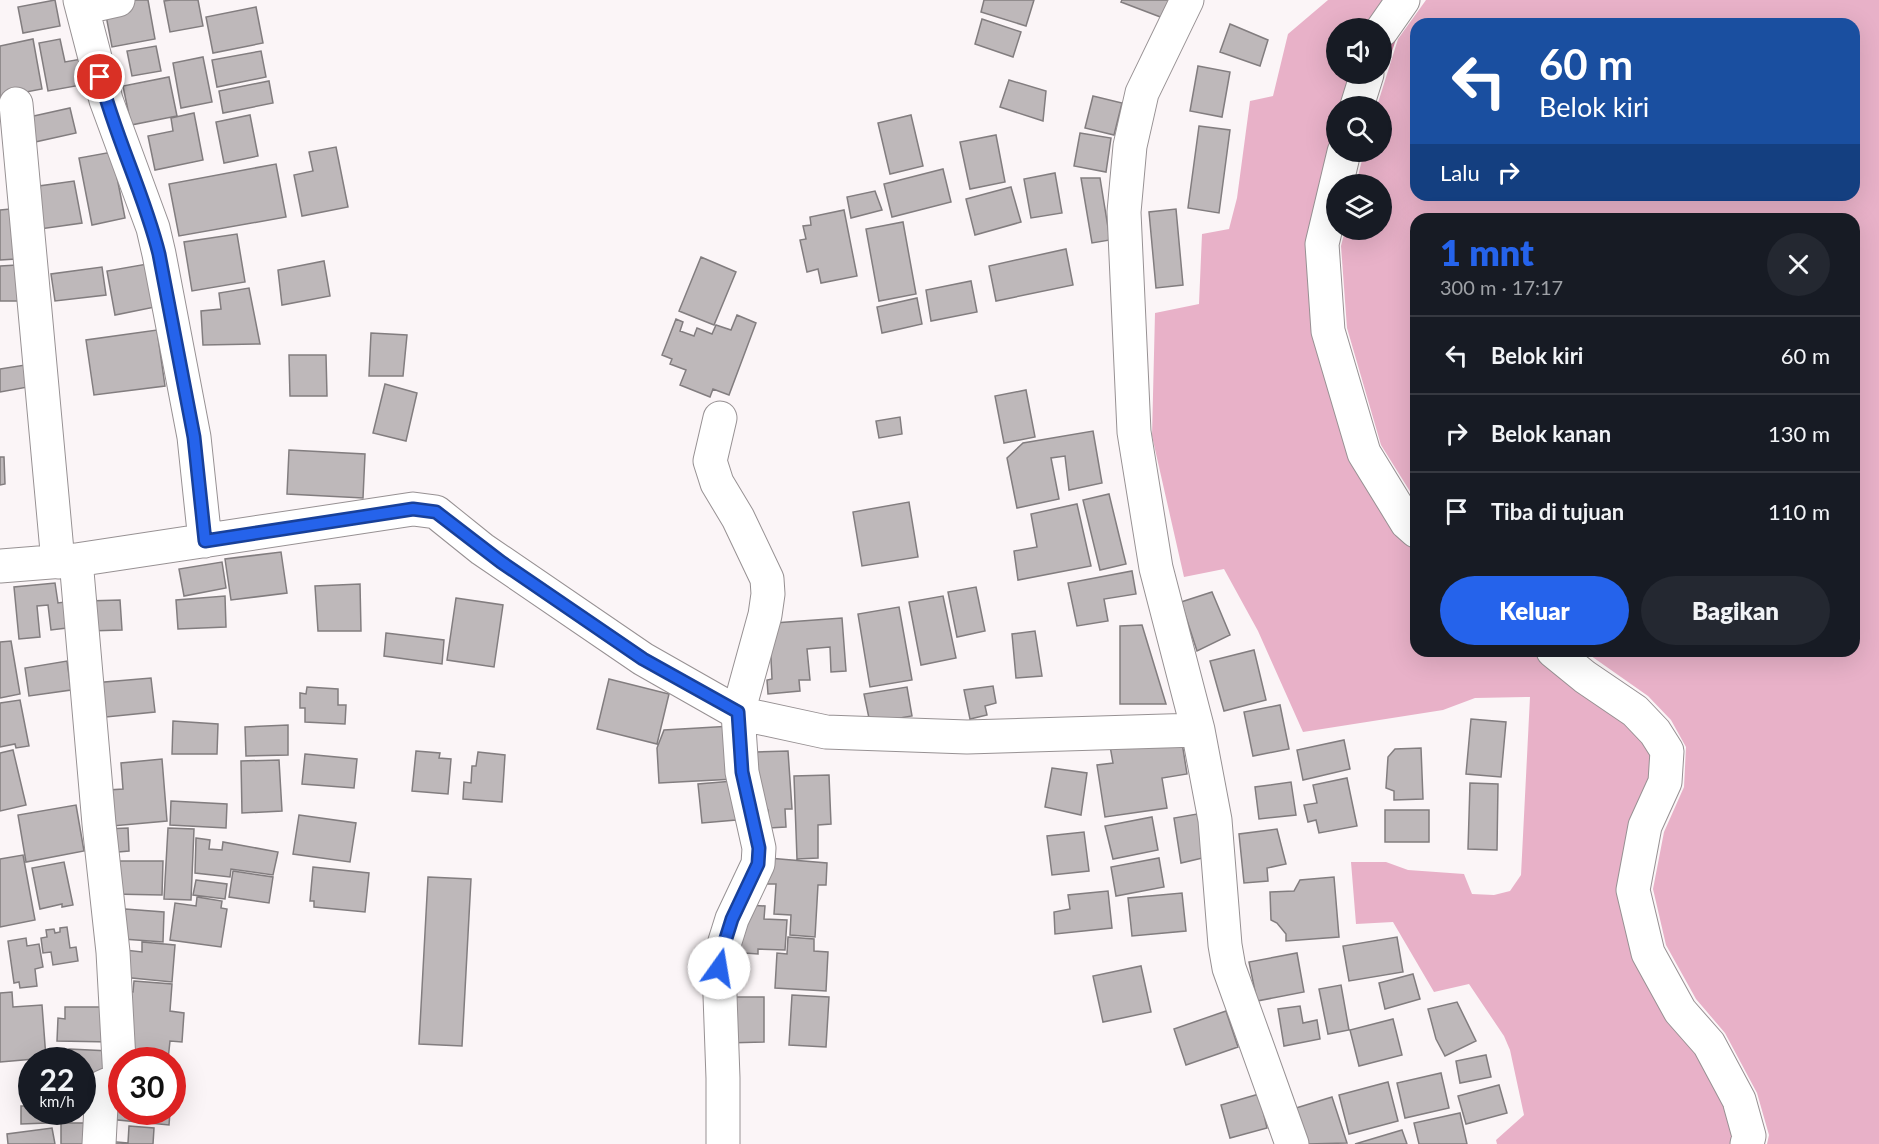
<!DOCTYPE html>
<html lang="id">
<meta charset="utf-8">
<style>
:root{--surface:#171b24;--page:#242831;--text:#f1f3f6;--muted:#9ea1a6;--line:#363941;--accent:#2563eb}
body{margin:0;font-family:Lato,sans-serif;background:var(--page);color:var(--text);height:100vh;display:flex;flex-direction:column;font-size:22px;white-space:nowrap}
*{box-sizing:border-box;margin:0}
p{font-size:20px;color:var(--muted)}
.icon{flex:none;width:33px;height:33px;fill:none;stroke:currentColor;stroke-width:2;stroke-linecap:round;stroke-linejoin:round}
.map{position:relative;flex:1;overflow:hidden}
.details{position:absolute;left:1410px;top:213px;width:450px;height:444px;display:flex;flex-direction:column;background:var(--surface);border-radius:18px;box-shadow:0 6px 24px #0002}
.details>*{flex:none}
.hud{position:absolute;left:1410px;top:18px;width:450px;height:183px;border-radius:18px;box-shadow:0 6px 24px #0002;background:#1a4fa0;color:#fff;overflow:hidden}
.buttons{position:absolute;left:1326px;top:18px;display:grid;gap:12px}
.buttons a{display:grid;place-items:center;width:66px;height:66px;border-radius:50%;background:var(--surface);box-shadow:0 6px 24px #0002;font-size:30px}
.speed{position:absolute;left:18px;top:1047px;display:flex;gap:12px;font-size:30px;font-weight:700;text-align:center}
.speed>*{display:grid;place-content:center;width:78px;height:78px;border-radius:50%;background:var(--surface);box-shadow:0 6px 24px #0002;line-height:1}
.speed small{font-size:15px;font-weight:400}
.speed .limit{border:9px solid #d22;background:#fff;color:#111}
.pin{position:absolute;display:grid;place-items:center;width:51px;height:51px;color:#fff;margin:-26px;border:3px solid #fff;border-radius:50%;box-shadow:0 2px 6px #0007}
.me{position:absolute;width:66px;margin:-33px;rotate:13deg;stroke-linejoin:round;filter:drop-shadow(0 0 4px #0008)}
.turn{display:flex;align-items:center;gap:21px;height:126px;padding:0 30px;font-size:27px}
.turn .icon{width:78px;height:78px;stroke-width:2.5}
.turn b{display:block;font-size:42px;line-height:51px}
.then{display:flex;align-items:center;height:57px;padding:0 30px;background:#0003;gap:12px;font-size:22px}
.round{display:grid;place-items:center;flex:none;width:63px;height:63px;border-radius:32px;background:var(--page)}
.headline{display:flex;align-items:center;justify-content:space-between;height:102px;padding:0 30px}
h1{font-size:36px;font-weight:800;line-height:45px;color:var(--accent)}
.primary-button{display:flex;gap:12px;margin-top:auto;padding:12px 30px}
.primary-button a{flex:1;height:69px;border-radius:36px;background:var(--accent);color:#fff;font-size:24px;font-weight:800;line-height:69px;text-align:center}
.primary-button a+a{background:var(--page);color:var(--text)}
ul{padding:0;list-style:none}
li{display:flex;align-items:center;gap:18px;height:78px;padding:0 30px;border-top:2px solid var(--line)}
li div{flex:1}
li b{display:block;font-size:22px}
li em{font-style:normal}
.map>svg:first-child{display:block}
.green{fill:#e8b1c8;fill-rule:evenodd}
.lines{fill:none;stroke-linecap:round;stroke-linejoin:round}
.stream{stroke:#c6819f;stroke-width:9}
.building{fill:#beb8ba;stroke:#827d7f;stroke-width:1.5}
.minor-casing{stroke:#979193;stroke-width:35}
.minor{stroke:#fff;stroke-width:33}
.route-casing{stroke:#184099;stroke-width:15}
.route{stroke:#2563eb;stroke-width:10}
</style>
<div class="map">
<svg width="1879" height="1144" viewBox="0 0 1879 1144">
<rect width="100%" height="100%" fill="#fbf5f7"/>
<path class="green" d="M1328 0H1397L1377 28H1336V74H1362L1352 106H1336V152L1324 332 1416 537V651H1545L1662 753 1629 890 1677 1013 1743 1144H1497L1496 1140 1524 1115 1510 1050 1504 1036 1469 984 1434 992 1393 922 1356 924 1351 862H1386L1408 870 1464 874 1472 894 1494 895 1510 891 1521 875 1530 697 1475 698 1443 710 1303 732 1258 631 1224 569 1184 577 1152 436 1155 313 1199 304 1202 234 1229 229 1237 198 1250 101 1273 96 1288 34Z
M1426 0H1879V1144H1767L1769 1135 1757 1093 1725 1033 1696 999 1666 945 1653 889 1664 832 1684 787 1686 747 1671 720 1648 696 1584 651H1854V219H1416V501L1381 445 1347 328 1341 246 1345 230H1382V184H1356L1364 152H1382V106H1377L1398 39ZM1416 24H1854V195H1416Z"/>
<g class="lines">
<path class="stream" d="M1382 67 1393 34"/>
</g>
<path class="building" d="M55 0 60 26 23 33 18 7Z
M129 0H148L155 39 112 47 104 5Z
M171 0H198L203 26 170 32 164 1Z
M984 0H1034L1026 26 981 12Z
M1122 0H1170L1163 18 1121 2Z
M256 7 263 43 213 53 206 17Z
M982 19 1021 32 1013 57 975 44Z
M1230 24 1268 40 1260 66 1220 52Z
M33 39 42 89 0 97V46Z
M60 39 65 62 87 58 92 83 48 91 39 43Z
M156 46 161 71 132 76 127 51Z
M261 51 266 77 217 87 212 60Z
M203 57 212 102 181 108 173 63Z
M1198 66 1230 72 1222 117 1190 111Z
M169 77 177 116 131 125 123 86Z
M1009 80 1046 91 1043 121 1000 107Z
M269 81 273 103 223 113 219 91Z
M1093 96 1122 103 1114 135 1085 128Z
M70 108 76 133 26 144 20 119Z
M194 113 203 160 155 170 148 136 173 131 171 118Z
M250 115 258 156 224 163 216 122Z
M911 115 923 166 890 174 878 123Z
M1199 126 1230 130 1219 213 1188 208Z
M1080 133 1111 138 1106 172 1074 166Z
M996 135 1005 182 970 189 960 142Z
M336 147 348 207 302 216 294 175 313 171 309 152Z
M112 152 125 218 92 225 79 158Z
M276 164 286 217 179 236 169 184Z
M943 169 951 202 892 217 884 184Z
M1055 173 1062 213 1031 218 1024 179Z
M1081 178H1100L1110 240 1092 243Z
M74 181 82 223 40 229 32 187Z
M1011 187 1021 222 975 235 966 199Z
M875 191 882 210 851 218 847 197Z
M10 209 16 259 0 260V210Z
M1176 209 1183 285 1156 288 1149 212Z
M844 210 857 276 821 283 818 269 807 272 800 240 806 239 803 226 811 225 810 217Z
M903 222 916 294 879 301 866 229Z
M237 234 245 282 192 291 184 242Z
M1066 249 1073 285 996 301 989 266Z
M701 257 736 272 714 325 679 311Z
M324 261 330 296 282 305 278 270Z
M147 264 155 307 115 315 107 271Z
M17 265 18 301H0V266Z
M102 267 106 295 55 301 51 274Z
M971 281 977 312 931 321 926 290Z
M249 288 260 344 203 345 201 311 221 309 219 293Z
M917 298 922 324 882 333 877 307Z
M737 315 756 323 729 395 713 389 710 397 680 385 686 370 670 364 672 359 662 355 676 319 683 322 680 331 694 336 697 328 712 334 716 325 731 330Z
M157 330 165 386 94 395 86 340Z
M371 333 407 335 403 376H369Z
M289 355H326L327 396H290Z
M25 365 28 387 0 392V369Z
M385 384 417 393 406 441 373 433Z
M1026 390 1035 437 1004 443 995 396Z
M900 417 902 434 879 438 876 421Z
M1093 431 1102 483 1069 490 1065 456 1051 458 1059 499 1017 508 1007 458 1023 443Z
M289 450 365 454 363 498 287 494Z
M0 457H4L5 484 0 485Z
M1109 494 1126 564 1100 570 1083 500Z
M909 502 918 557 862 566 853 512Z
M1077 504 1091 566 1018 580 1014 551 1037 547 1031 514Z
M281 552 287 593 231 600 225 559Z
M222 562 226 588 184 596 179 569Z
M1132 571 1136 594 1104 599 1108 621 1077 626 1068 583Z
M55 583 58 603 72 601 75 627 51 630 48 605 37 606 40 637 19 639 14 587Z
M360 584 361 631H318L315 586Z
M976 587 985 631 957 637 948 592Z
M1212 592 1230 635 1197 651 1181 602Z
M225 596 226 627 178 629 176 600Z
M943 596 956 658 921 665 909 602Z
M456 598 503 605 494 667 447 660Z
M120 600 122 630 88 631 86 601Z
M899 607 912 680 870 687 858 614Z
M842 618 846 671 831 672 830 647 807 649 810 680H799L800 691 768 694 767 680 772 679 770 639 774 623Z
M1142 625 1166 704H1120V626Z
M1035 631 1042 676 1016 678 1012 634Z
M386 633 444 640 442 664 384 656Z
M11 641 20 694 0 698V642Z
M1254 650 1266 700 1224 711 1210 661Z
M67 661 71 690 29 696 25 668Z
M151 678 155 712 96 718 93 683Z
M609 679 669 694 657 744 597 729Z
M993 686 996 703 985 706 987 715 970 719 964 690Z
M307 687 338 689V705H346L345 724 305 722V708H300V693L306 694Z
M907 687 912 716 870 723 864 694Z
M20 700 29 746 16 748 15 744 0 747V703Z
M1280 705 1289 749 1253 756 1244 712Z
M1471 719 1506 722 1501 777 1466 774Z
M173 721 218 724 217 754H172Z
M288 725V755L246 756 245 727Z
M732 726 735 779 659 783 657 748 664 730Z
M1181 736 1187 774 1162 778 1167 808 1105 817 1097 765 1113 763 1110 746Z
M1344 740 1350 769 1303 780 1297 750Z
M1421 748 1423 799 1394 800V791L1386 788 1388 757 1395 749Z
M13 750 26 805 0 811V753Z
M416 751 440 753 439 758 451 759 448 794 412 791Z
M788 751 792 809H785L786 827 769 828 768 810 760 811 756 752Z
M478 752 505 755 502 802 463 799 464 782 471 783 472 766H476Z
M305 754 357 759 354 788 302 784Z
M162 759 167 821 112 826 108 790 123 789 121 763Z
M279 760 282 811 242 813 241 761Z
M1052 768 1087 773 1081 815 1045 807Z
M829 775 831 824 818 825V858L797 859 794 776Z
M1347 778 1357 826 1319 833 1316 820 1308 822 1304 805 1317 803 1313 785Z
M733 781 736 820 702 823 698 784Z
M1291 782 1296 815 1259 819 1255 787Z
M1470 783 1498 784 1497 850 1468 849Z
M171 801 227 804 226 828 170 825Z
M76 805 84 851 26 862 18 815Z
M1385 810H1429V842H1385Z
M1197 814 1207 857 1181 863 1174 818Z
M299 815 356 823 350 862 293 854Z
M1152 817 1158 850 1113 859 1105 826Z
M128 828 129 851 107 853 105 829Z
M168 828 194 829 191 900 164 899Z
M1277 829 1286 864 1267 868 1268 881 1244 883 1239 834Z
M1084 832 1089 871 1052 875 1047 836Z
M196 838 210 840 209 849 222 850 223 842 278 852 273 875 231 869 230 877 195 873Z
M23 855 35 920 0 927V859Z
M768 858 827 863 826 885H818L815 937 790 935 791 915 774 914 776 884H766Z
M1159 858 1164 887 1116 896 1111 867Z
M108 861H163L162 895 111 894Z
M64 862 73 905 62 907V904L40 909 32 868Z
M313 867 369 873 365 912 314 907V901H310Z
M233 871 273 877 269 903 229 897Z
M428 877 471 879 462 1046 419 1044Z
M1334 877 1339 937 1286 941V934L1277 923 1271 920 1270 892 1294 891 1300 880Z
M196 880 227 884 225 899 193 895Z
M1108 891 1112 928 1055 934 1054 912 1070 909 1068 895Z
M1182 893 1186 931 1132 936 1128 898Z
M197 897 222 901 221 908 227 909 221 947 170 940 175 903 196 906Z
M747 905 765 906 764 919 787 920 785 950 758 949V954L730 952Z
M125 909 164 912 163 942 123 939Z
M67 927 70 948 76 947 78 961 53 965 51 952 43 953 41 938 47 937 46 930 54 929 55 933 60 932V928Z
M788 937 814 939V951L828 952 826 991 775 988 777 953 787 954Z
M1397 937 1403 972 1349 981 1343 946Z
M26 938 27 946 39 944 43 967 35 969 37 986 20 988 19 982 14 983 8 941Z
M142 942 175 945 172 982 122 977 125 950 142 952Z
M1297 953 1304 992 1257 1001 1249 962Z
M1141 966 1151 1012 1103 1022 1093 976Z
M1413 974 1420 999 1385 1009 1379 983Z
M134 981 172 984 170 1011 184 1013 182 1042 170 1041 168 1060H126L127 991 133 992Z
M1341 985 1349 1030 1328 1034 1319 989Z
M12 992 13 1007 42 1005 46 1058 0 1062V993Z
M792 995 829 997 826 1047 789 1045Z
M726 997H764V1042L726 1043Z
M1457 1002 1476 1041 1445 1056 1436 1039 1428 1009Z
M1300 1006 1303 1023 1317 1020 1320 1039 1284 1046 1278 1009Z
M65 1007H112L111 1042 57 1041 58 1018 65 1019Z
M1226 1011 1238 1047 1186 1065 1174 1029Z
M1393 1019 1402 1055 1359 1066 1350 1030Z
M69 1049 110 1051 109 1080 82 1079V1060H68Z
M1486 1055 1491 1077 1460 1083 1456 1061Z
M1441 1073 1449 1108 1405 1118 1397 1083Z
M1388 1082 1398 1121 1349 1134 1339 1095Z
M1499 1085 1507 1113 1466 1124 1458 1096Z
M122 1088V1112H170L169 1125 108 1119Z
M1259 1094 1267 1128 1230 1138 1221 1105Z
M1332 1097 1347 1143 1307 1144 1296 1108Z
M21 1106H32V1112H46L47 1123 21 1124Z
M1460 1113 1467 1144H1419L1414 1123Z
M61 1123H93L92 1144H61Z
M129 1126 154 1128 153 1144H106V1141L128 1143Z
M52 1128 55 1144H8L7 1134Z
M1402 1130 1407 1144H1355Z"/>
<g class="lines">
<g class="minor-casing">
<path id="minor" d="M80 0 106 100 153 228 159 254 194 437 205 541
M1187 0 1142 93 1130 146 1124 212 1134 432 1156 568 1198 730 1215 820 1225 945 1229 968 1292 1144
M82 8 118 0
M1382 30 1403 0
M16 104 58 562
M1357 106 1367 74
M1344 152 1322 244 1328 331 1364 453 1407 523 1416 531
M720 418 710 461 717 483 738 518 767 579 768 594 765 615 738 713 742 772 759 848 758 864 732 919 722 951 719 968 723 1078V1144
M76 560 99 824 113 952 120 1079 102 1087 99 1144
M0 566 76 560 413 509 436 512 482 549 643 659 738 713 826 732 854 733 967 737 1198 730
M1553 651 1585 677 1635 711 1655 732 1667 751 1665 782 1645 826 1633 890 1648 953 1680 1011 1709 1044 1739 1100 1749 1136 1747 1144"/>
</g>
<use href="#minor" class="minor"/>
</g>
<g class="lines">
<g class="route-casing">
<path id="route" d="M100 77C115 137 144 193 159 254L194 437 205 541 413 509 436 512 501 562 643 659 738 712 742 772 759 848 758 864 732 919 722 951 719 968"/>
</g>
<use href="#route" class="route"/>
</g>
</svg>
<div class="buttons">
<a><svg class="icon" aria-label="sound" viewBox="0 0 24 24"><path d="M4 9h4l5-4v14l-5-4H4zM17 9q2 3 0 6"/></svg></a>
<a><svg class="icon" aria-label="search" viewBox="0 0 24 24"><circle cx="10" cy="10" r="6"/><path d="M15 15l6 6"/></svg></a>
<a><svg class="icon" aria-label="layers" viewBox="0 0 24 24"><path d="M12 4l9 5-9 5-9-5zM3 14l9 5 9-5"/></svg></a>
</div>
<div class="speed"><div>22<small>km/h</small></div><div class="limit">30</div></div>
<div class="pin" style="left:100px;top:77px;background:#d93025"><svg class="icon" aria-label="arrive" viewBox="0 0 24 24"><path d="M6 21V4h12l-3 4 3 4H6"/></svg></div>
<svg class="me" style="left:719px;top:968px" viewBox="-20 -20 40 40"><circle r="19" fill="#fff"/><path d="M0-13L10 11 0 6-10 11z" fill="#2563eb"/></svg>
<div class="hud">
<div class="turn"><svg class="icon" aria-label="left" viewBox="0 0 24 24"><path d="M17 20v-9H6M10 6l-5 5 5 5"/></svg><div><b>60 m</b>Belok kiri</div></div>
<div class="then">Lalu<svg class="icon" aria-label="right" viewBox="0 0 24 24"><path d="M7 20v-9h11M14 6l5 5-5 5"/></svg></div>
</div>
<section class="details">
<div class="headline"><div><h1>1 mnt</h1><p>300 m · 17:17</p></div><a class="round"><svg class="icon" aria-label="close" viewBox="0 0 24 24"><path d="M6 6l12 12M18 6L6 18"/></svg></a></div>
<ul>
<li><svg class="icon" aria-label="left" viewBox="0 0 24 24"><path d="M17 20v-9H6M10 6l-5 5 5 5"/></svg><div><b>Belok kiri</b></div><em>60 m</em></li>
<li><svg class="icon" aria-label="right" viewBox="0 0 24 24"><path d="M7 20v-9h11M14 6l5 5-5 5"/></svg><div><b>Belok kanan</b></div><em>130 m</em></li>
<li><svg class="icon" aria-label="arrive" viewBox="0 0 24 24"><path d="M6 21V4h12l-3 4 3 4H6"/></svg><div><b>Tiba di tujuan</b></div><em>110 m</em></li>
</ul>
<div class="primary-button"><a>Keluar</a><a>Bagikan</a></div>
</section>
</div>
